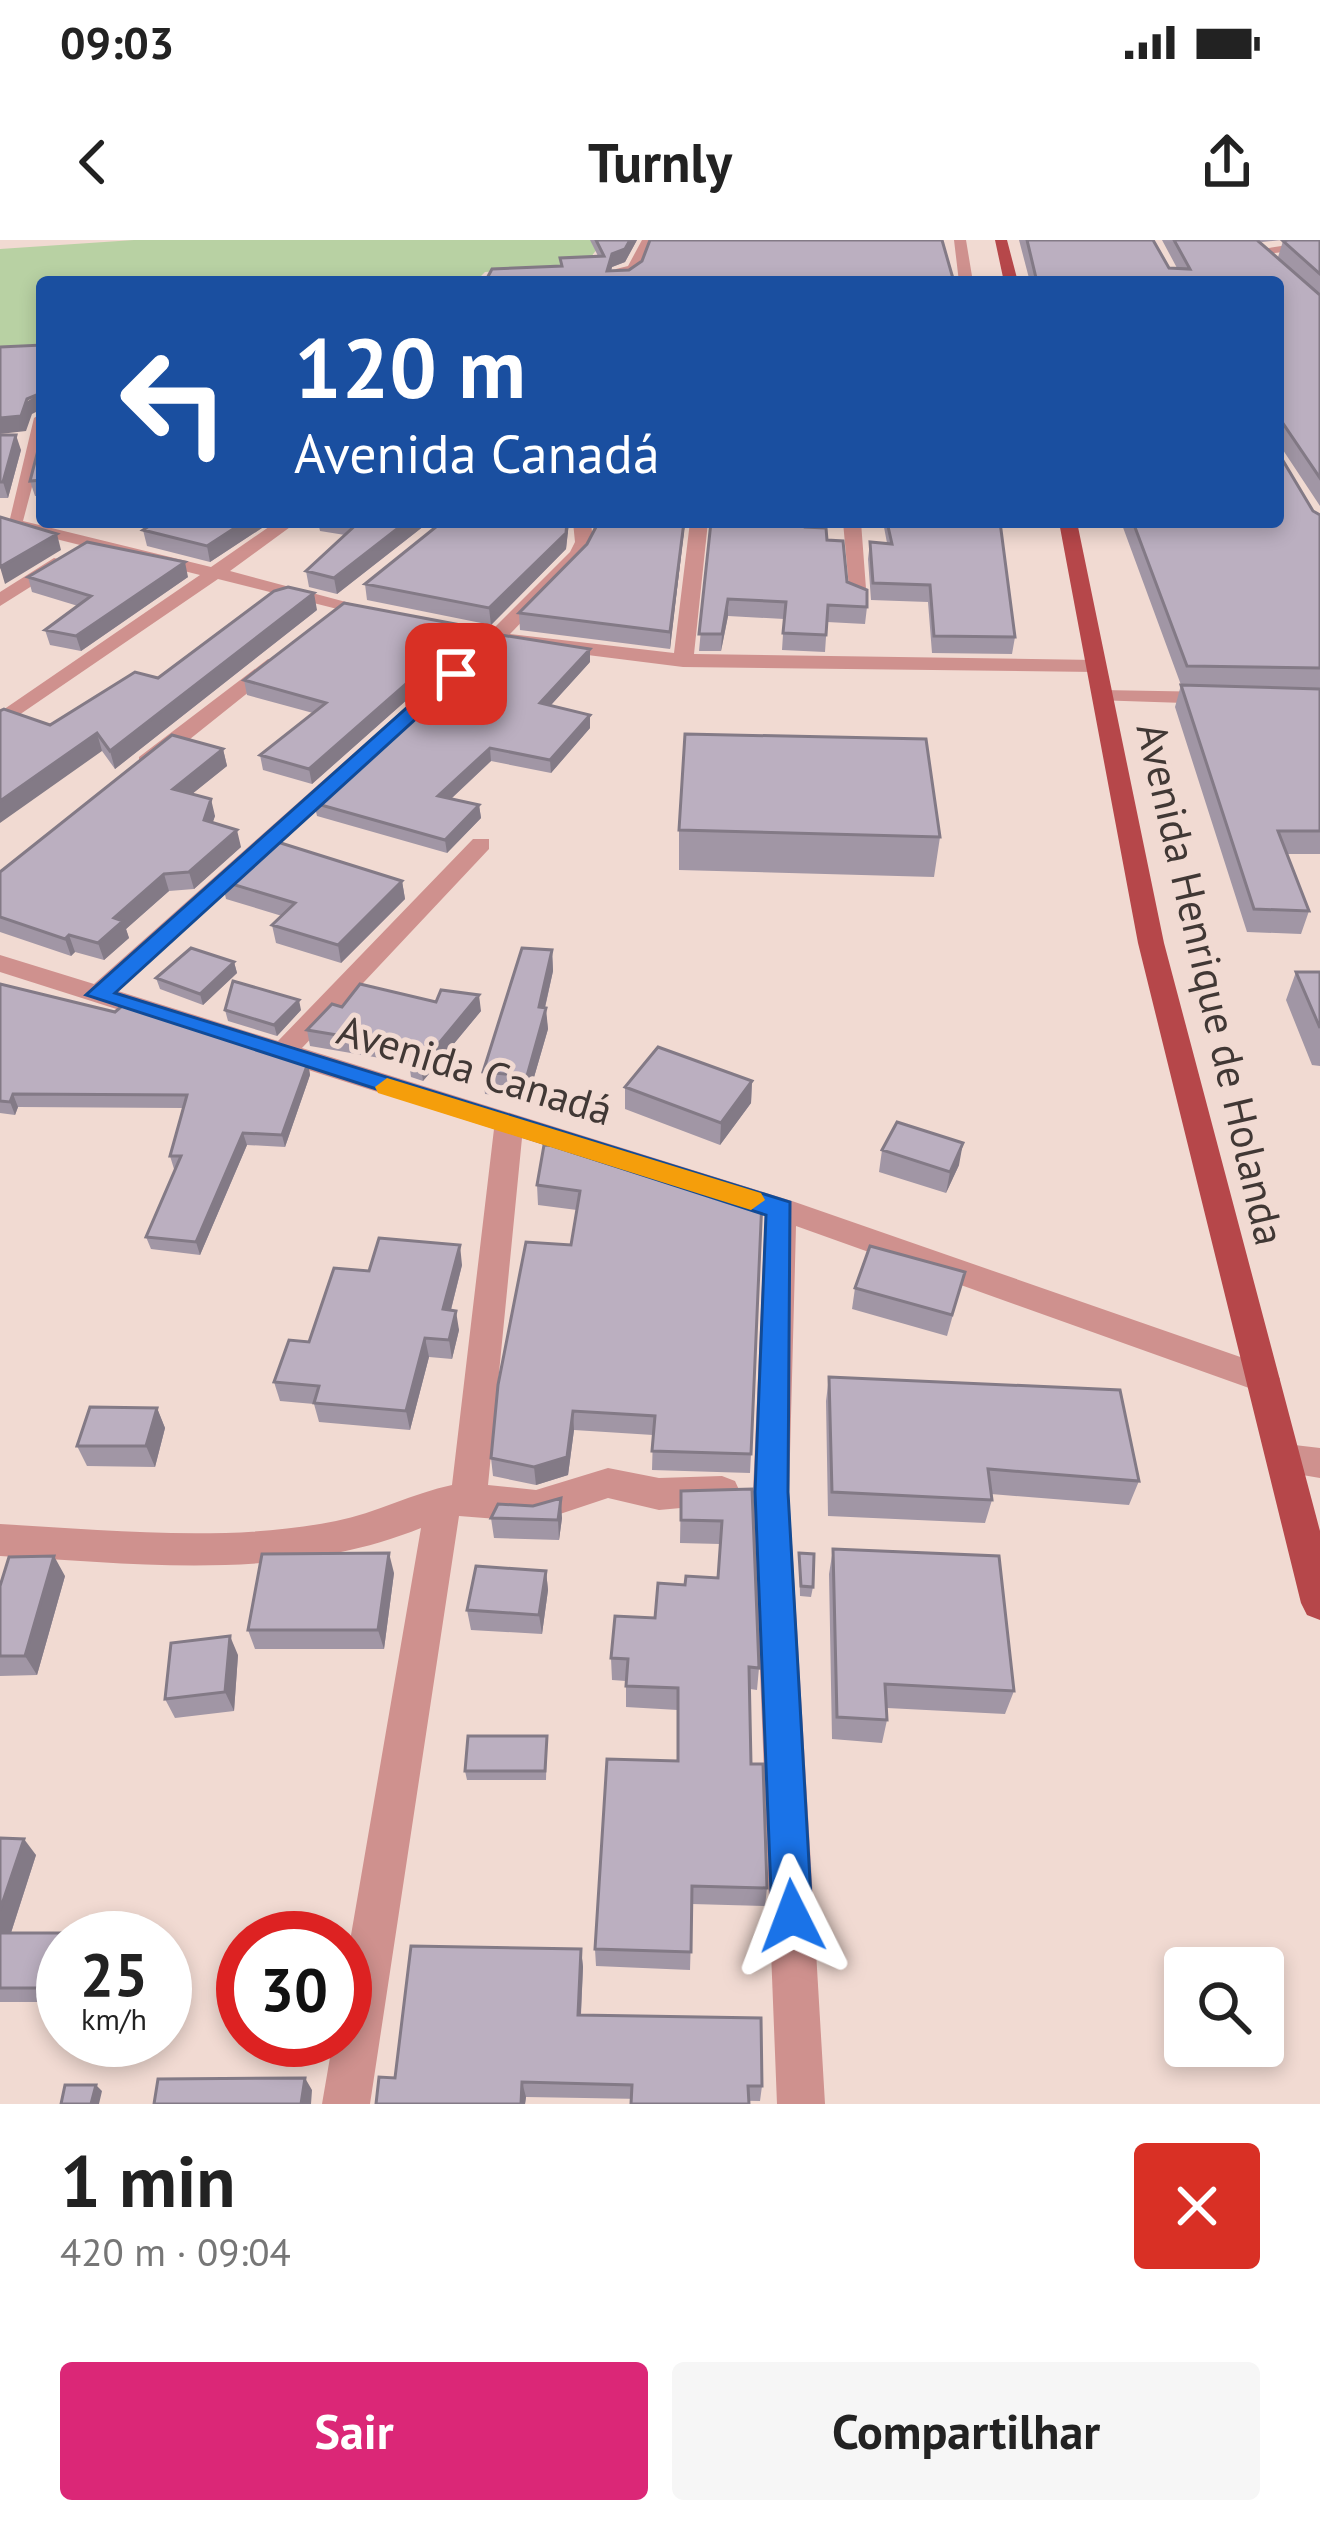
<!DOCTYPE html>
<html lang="pt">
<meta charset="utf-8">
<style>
:root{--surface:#fff;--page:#f6f6f6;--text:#222;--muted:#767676;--accent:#db2777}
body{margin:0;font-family:"PT Sans",sans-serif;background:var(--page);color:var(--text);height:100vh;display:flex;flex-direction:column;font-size:45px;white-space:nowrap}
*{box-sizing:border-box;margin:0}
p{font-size:39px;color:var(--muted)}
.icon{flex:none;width:66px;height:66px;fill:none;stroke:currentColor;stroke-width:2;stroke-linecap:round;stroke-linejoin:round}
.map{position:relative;height:1864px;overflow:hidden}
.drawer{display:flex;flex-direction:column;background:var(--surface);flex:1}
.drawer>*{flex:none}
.top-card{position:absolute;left:36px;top:36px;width:1248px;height:252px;border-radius:12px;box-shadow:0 6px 18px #0003;background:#1a4fa0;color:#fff;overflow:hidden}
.controls{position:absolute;left:1164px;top:1707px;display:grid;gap:24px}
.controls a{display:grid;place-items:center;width:120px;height:120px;border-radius:12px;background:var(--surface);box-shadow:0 6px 18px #0003;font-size:60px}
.speed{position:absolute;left:36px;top:1671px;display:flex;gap:24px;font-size:60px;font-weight:700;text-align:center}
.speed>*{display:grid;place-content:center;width:156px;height:156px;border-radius:50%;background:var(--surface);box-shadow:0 6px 18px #0003;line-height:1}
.speed small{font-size:30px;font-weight:400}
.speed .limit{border:18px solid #d22;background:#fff;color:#111}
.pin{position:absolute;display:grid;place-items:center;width:102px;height:102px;color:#fff;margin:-51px;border-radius:24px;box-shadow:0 6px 18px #0006}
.me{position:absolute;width:132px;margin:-66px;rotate:357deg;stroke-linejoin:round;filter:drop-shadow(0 0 9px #0008)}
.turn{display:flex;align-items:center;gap:42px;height:252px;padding:0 60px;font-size:54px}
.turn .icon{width:156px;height:156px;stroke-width:2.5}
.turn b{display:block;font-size:84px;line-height:102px}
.round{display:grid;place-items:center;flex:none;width:126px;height:126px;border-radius:12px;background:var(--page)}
.headline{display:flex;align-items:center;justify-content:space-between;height:204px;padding:0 60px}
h1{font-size:72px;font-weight:600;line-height:90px}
.button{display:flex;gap:24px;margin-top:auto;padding:24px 60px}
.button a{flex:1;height:138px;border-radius:12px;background:var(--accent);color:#fff;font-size:48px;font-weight:600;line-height:138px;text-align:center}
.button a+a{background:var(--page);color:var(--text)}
.status{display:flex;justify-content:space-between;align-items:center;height:84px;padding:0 60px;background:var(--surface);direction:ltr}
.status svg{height:33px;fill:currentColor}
header{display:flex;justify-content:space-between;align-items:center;height:156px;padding:0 60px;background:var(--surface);font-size:54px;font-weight:600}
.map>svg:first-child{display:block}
.green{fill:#b8d1a3}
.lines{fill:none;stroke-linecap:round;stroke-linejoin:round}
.street{fill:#cf918e;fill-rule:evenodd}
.primary{fill:#b6474a;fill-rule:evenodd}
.wall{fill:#a196a5}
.shaded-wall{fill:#837a86}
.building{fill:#bbafc0;stroke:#837a86;stroke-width:3}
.route{fill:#1a73e8;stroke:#114b97;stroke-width:3}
.slow{fill:#f59e0b}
.labels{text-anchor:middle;stroke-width:10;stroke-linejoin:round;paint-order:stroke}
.street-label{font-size:42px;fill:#413835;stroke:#f1dad2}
</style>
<div class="status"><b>09:03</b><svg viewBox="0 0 49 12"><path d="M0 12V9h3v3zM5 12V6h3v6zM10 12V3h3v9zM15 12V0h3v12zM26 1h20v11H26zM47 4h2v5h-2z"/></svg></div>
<header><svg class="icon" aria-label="back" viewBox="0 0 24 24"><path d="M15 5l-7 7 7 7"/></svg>Turnly<svg class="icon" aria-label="share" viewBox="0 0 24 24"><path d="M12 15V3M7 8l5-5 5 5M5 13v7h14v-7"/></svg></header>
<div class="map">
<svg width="1320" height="1864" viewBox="0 0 1320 1864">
<rect width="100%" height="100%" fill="#f1dad2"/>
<path class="green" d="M134 0H604L584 26 485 32 475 42H42V114L0 118V9Z"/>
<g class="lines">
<path class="street" d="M642 0H654L638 32 627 34 625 42H611L616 29 628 26Z
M954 0H966L973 42H959Z
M1320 0V8L1256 15 1250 11Z
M42 173V209L23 281 211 327 276 282H297L230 331 391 374 381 380 218 339 0 488V472L200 335 8 287 34 178Z
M573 282H591L593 302 587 314 510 394 674 413 690 282H708L694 414 1096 420 1106 426 1096 432 683 427 500 404 118 751 278 801 473 599H489V609L302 808 792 961 1275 1129 1280 1139 1275 1149 1263 1153 796 986 789 1252 825 1864H777L753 1252 765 975 522 898 488 1245 536 1250 608 1228 659 1238 722 1236 735 1241 740 1252 735 1263 659 1270 608 1258 536 1282 459 1276 370 1864H322L333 1800H345V1730L421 1288C287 1342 140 1324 0 1316V1284C111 1290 226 1303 336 1281 376 1273 413 1253 452 1245L494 889 0 732V715L94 744 480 401 427 390V382L491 391 570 312 575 302Z
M843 282H861L867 362 850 358Z
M54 318 70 322 0 366V352Z
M268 419 285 423 155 527H139V517Z
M1101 450 1215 452 1226 458 1215 464 1094 460V452Z
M1286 1204 1320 1208V1238L1273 1230 1268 1219 1273 1208Z"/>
<path class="primary" d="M995 0H1007L1018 42H1004Z
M1059 282H1077L1164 703 1320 1291V1380L1307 1375 1301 1363 1138 703Z"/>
</g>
<path class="wall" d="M590 0H637L625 22 612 27 611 31 485 42 561 26 560 18 598 16Z
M1019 0H1153L1169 28H1177L1162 0H1282L1262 2 1258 1 1320 55V266L1279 204V214L1313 271 1320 275V614H1287L1309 671 1301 694 1247 692 1175 467 1181 445 1121 282H1278V42H1030Z
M1320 0V55L1278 17 1283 1Z
M0 195 21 210 8 258H0Z
M42 195V256H35L30 241Z
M271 282 210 322 147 306 143 290Z
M318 282H429L337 354 309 347 306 331 345 295 320 291Z
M442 282H569L566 309 491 385 367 360 365 344Z
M592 282H685L670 409 520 390 519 373 587 304 594 290Z
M711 282 805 287 827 300 847 342 867 367 865 384 827 382 825 412 782 410 784 379 728 376 721 411H699Z
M883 282H1000L1015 397 1012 414 932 413 928 362 871 360 868 319 870 302 887 303Z
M28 337H188L81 411 50 405 45 390 78 366 32 352Z
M317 370 115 529 102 511 50 485Z
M472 402 312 544 263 530 260 515 313 473 247 455 244 440Z
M590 422 551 465 590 488 551 533 491 521 451 559 479 565 481 578 447 613 317 576 314 563Z
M223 509 227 526 192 554 215 576 212 583 241 607 194 649 169 651 126 689 129 698 104 720 75 712 71 716 0 692V632Z
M679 590 940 597 934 637 679 630Z
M222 641H402L405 659 341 723 276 703 272 685 282 676 226 659Z
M552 710 553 731 545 768 548 789 528 858 485 854 483 832Z
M234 722 237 733 203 765 160 749 156 738Z
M1296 732H1320V826L1312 825 1286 760Z
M0 744 308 823 310 835 285 907 247 905 200 1015 151 1009 146 997 175 929H174L170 916 183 868 18 867 15 875 0 873Z
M436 762 481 771 423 841 411 837 409 823 310 806 307 790 342 767Z
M225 770H301L277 796 228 781Z
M752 841 751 863 720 905 625 869V847Z
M882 910 959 925 946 953 879 932Z
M643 921V929L698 951 751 1214 750 1233 652 1230 653 1195 574 1190 568 1235 536 1245 493 1236 491 1218 571 1005 577 970 538 965 537 945Z
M462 1025 451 1070 459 1090 452 1119 429 1117 410 1190 319 1182 314 1164 280 1161 274 1142 369 1031Z
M965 1032 947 1096 852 1069 855 1048Z
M829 1137 1139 1241 1129 1265 991 1254 992 1260 985 1283 828 1276 826 1161Z
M157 1168 165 1188 155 1227 87 1226 77 1206Z
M752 1249 759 1428 757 1450 750 1449 751 1524 767 1648 765 1666 692 1664 690 1730 596 1726 595 1709 677 1521 678 1470 626 1467V1441L612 1440 611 1418 655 1378 685 1345 718 1338 720 1304 680 1303 681 1251Z
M533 1266 562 1278 559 1300 494 1298 491 1278Z
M833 1309 1014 1451 1005 1474 887 1468V1480L882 1503 832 1499 829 1334Z
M799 1313 813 1347 811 1357 800 1356Z
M546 1331 548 1350 542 1394 471 1390 467 1370Z
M394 1333 384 1409H255L248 1390Z
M65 1336 37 1435 0 1436V1346Z
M238 1415 234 1471 175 1478 165 1459Z
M547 1496 546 1540H467L465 1531Z
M0 1598 36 1615 11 1693 63 1698V1762H0Z
M581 1709 583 1727 581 1775 762 1846 760 1861 526 1857 525 1864H376L395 1838Z"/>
<path class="shaded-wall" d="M630 0H637L625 22 612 27 608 42 607 31 612 14Z
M39 154 42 169 32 174 26 191 0 194V178Z
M16 195 21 210 8 258 3 242Z
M244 282H271L210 322 207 306Z
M406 282H429L337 354 334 338Z
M567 282H569L566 309 491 385 489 368Z
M684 282H685L670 409V392Z
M57 294 61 310 5 344 0 327Z
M185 322 188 337 81 411 76 396Z
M314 353 317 370 115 529 110 511Z
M728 359V376L721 411 722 394Z
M471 387 472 402 312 544 309 529Z
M590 409V422L541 476 540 463Z
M590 475V488L551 533 550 520Z
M97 493 102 511 0 583V561Z
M490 508 491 521 440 569 438 556Z
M223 509 227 526 177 566 173 549Z
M211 559 215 576 208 597 204 580Z
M479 565 481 578 447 613 445 600Z
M237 590 241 607 194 649 189 632Z
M164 634 169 651 126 689 129 698 104 720 98 703 114 678Z
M402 641 405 659 341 723 338 705Z
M69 695 75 712 71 716 65 699Z
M552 710 553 731 540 789 539 767Z
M234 722 237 733 203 765 200 754Z
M479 755 481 771 423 841 421 825Z
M299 760 301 770 277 796 274 785Z
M546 768 548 789 528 858 527 836Z
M308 823 310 835 285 907 282 895Z
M752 841 751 863 720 905 721 883Z
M13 854 18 867 15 875 10 862Z
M243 893 247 905 200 1015 196 1002Z
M963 903 959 925 946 953 950 932Z
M460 1005 462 1025 446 1089 443 1069Z
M456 1071 459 1090 452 1119 449 1100Z
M425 1098 429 1117 410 1190 406 1171Z
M157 1168 165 1188 155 1227 146 1206Z
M573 1171 574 1190 568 1235 536 1245 534 1227Z
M561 1258 562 1278 559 1300 558 1280Z
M389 1313 394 1333 384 1409 378 1390Z
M54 1316 65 1336 37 1435 25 1416Z
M546 1331 548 1350 542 1394 539 1375Z
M230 1396 238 1415 234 1471 225 1452Z
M24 1599 36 1615 6 1708 0 1701V1670Z
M581 1709 583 1727 580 1791 578 1775Z
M305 1838 312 1850 311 1864H301Z
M522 1842 526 1857 525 1864H521Z
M96 1845 102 1851 99 1864H91Z"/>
<path class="building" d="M596 0H630L625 9 612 14 607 31 629 30 642 21 650 0H942L954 42H485L492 29 562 26 560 18 604 16Z
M1027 0H1153L1169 28 1190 29 1174 0H1257L1320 55V238L1278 176V42H1037Z
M1320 0V34L1283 1 1288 0Z
M42 105V191L39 154 27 159 21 176 0 178V107Z
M0 195H16L3 242H0Z
M42 195V240L30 241Z
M1278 198 1279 214 1313 271 1320 275V428L1187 426 1133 282H1278Z
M0 277 57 294 0 327Z
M155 282H244L207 306 143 290Z
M359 282H406L334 338 306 331Z
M442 282H567L566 293 489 368 365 344Z
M596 282H684L670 392 519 373 587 304 597 285Z
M711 282H804L805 287 826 288 827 300 843 301 847 342 867 350V367L828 365 826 395 783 393 786 362 728 359 722 394H699Z
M887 282H1000L1015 397 934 396 930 345 873 343 870 302 892 304Z
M87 302 185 322 76 396 45 390 91 356 28 337Z
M288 347 314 353 110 511 97 493 0 561V471L4 469 50 485 135 432 158 438 274 351Z
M344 363 471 387 309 529 260 515 326 463 244 440Z
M501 395 590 409 540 463 590 475 550 520 490 508 438 556 479 565 445 600 314 563Z
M1181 445 1320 449V591H1278L1309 671 1254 669Z
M685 494 926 499 940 597 679 590Z
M172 495 223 509 173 549 211 559 204 580 237 590 189 632 164 634 114 678 123 681 98 703 69 695 65 699 0 677V632Z
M268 599 402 641 338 705 272 685 295 663 222 641Z
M191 708 234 722 200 754 156 738Z
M522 708 552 710 539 767 546 768 527 836 483 832Z
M1296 732H1320V788Z
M233 741 299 760 274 785 225 770Z
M0 744 115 772 122 766 137 769 308 823 282 895 243 893 196 1002 146 997 181 916H170L187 855 13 854 10 862 0 861Z
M360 744 436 762 441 750 479 755 421 825 409 821 415 808 307 790 332 764 342 767Z
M658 807 752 841 721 883 625 847Z
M897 882 963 903 950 932 882 910Z
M544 905 604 909 643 921 642 929 698 939 697 951 762 959 751 1214 652 1211 655 1176 573 1171 567 1217 534 1227 491 1218 498 1145 526 1002 571 1005 580 951 537 945Z
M379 998 460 1005 443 1069 456 1071 449 1100 425 1098 406 1171 314 1163 319 1146 274 1142 289 1100 309 1102 334 1028 369 1031Z
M870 1006 965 1032 952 1075 855 1048Z
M829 1137 1120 1150 1139 1241 988 1229 992 1260 832 1252Z
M90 1167 157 1168 146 1206H77Z
M752 1249 759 1428 749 1427 751 1524H763L767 1648 692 1646 691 1712 595 1709 607 1519 678 1521V1448L626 1446 628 1419 611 1418 615 1376 655 1378 658 1343 685 1345 686 1336 718 1338 722 1281 681 1280V1251Z
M561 1258 558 1280 491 1278 498 1264 533 1266Z
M833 1309 999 1316 1014 1451 885 1444 887 1480 837 1477Z
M389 1313 378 1390H248L262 1314Z
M799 1313 814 1314 813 1347 801 1346Z
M54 1316 25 1416H0V1346L9 1317Z
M476 1326 546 1331 539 1375 467 1370Z
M230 1396 225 1452 165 1459 171 1403Z
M468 1496H547L545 1531H465Z
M0 1598 24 1599 0 1670Z
M0 1693H88L87 1698H63V1748H0Z
M411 1706 581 1709 578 1775 761 1778 762 1846H748L749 1864H631L632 1845 522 1842 521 1864H376L379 1837 395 1838Z
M305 1838 301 1864H154L158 1839Z
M65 1845H96L91 1864H61Z"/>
<path class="route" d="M449 430 465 434 115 753 790 962 788 1252 812 1676 806 1690 792 1696 778 1690 772 1676 755 1252 766 975 86 755Z"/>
<path class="slow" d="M387 838 761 953 765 960 751 970 378 853 375 847Z"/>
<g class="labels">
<g class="street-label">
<text transform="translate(1211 744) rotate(77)" y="15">Avenida Henrique de Holanda</text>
<text transform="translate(475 830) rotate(17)" y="15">Avenida Canadá</text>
</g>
</g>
</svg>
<div class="controls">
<a><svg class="icon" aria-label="search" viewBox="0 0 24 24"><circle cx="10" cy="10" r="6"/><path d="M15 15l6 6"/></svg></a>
</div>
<div class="speed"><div>25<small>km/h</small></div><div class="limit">30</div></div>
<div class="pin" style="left:456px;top:434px;background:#d93025"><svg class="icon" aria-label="arrive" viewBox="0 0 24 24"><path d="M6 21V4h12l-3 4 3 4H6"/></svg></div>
<svg class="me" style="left:792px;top:1676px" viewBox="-20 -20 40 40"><path d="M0-17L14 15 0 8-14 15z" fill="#1a73e8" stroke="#fff" stroke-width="4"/></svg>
<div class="top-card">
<div class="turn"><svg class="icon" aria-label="left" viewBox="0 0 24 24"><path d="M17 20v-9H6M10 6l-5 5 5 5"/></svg><div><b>120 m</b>Avenida Canadá</div></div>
</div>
</div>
<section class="drawer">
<div class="headline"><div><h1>1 min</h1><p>420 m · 09:04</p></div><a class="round" style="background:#d93025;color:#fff"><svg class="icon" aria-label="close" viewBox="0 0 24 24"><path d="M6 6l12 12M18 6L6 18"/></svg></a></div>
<div class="button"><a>Sair</a><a>Compartilhar</a></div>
</section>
